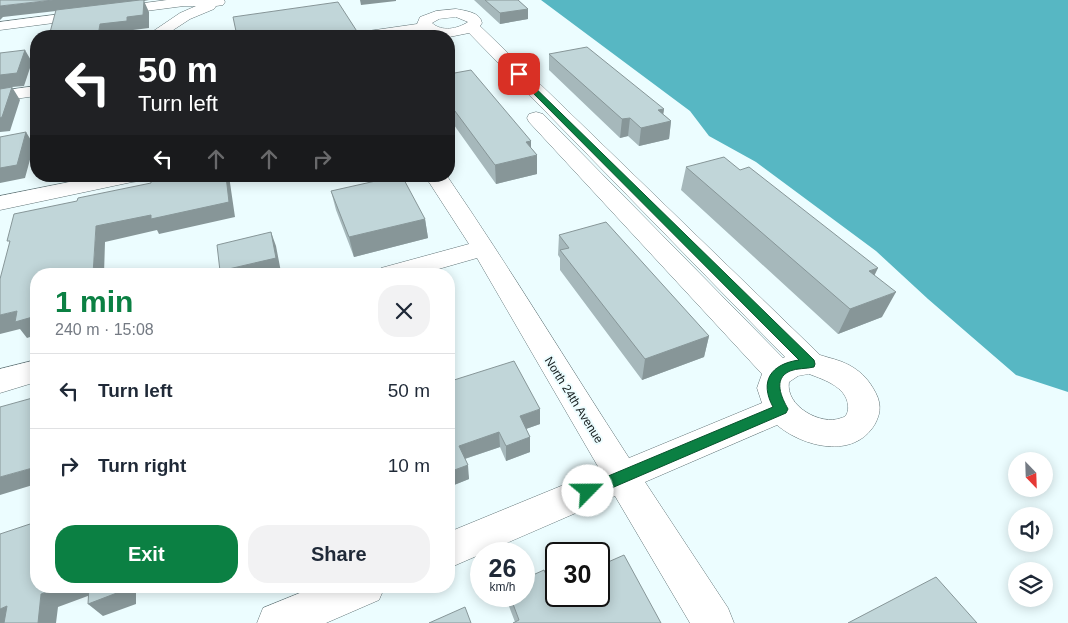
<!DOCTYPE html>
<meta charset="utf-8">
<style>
:root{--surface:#fff;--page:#f2f2f3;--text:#1f2937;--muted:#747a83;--line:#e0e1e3;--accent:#0b8043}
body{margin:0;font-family:Helvetica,sans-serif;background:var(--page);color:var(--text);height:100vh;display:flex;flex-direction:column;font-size:19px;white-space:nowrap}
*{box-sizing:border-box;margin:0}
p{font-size:16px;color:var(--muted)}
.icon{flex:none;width:28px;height:28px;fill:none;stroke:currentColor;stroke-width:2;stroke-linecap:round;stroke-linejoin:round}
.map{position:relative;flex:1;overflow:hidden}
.panel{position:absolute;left:30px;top:268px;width:425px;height:325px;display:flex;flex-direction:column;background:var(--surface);border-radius:20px;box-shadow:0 2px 12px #0003}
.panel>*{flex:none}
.hud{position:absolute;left:30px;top:30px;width:425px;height:152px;border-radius:20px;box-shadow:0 2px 12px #0003;background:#202124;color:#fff;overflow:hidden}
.needle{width:32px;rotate:157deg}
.fabs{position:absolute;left:1008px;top:452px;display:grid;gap:10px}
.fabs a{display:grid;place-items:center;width:45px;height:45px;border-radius:50%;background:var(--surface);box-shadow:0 2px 12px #0003;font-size:25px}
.speed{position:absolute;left:470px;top:542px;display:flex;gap:10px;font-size:25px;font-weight:700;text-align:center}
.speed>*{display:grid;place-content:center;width:65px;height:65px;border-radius:50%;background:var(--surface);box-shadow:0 2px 12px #0003;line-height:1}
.speed small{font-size:12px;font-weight:400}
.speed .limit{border:2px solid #111;border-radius:8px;background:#fff;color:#111}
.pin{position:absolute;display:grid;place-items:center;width:42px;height:42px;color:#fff;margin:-21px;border-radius:10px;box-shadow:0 2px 8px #0006}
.me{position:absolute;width:55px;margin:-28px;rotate:67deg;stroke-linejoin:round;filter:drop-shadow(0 0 4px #0008)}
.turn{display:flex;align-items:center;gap:18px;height:105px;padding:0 25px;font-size:22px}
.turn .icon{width:65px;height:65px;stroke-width:2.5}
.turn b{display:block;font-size:35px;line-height:42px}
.lanes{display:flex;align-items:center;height:48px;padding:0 25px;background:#0003;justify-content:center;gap:25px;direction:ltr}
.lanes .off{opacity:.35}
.round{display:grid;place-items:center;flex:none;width:52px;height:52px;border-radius:20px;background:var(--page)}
.headline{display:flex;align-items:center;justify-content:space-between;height:85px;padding:0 25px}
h1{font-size:30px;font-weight:700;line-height:38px;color:var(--accent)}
.action{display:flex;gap:10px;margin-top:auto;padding:10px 25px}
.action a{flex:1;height:58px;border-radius:20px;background:var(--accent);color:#fff;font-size:20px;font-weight:700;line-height:58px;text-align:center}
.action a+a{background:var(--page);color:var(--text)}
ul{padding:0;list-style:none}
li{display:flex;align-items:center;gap:15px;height:75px;padding:0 25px;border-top:1px solid var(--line)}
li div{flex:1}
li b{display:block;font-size:19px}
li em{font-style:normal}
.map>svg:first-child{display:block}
.water{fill:#57b7c3}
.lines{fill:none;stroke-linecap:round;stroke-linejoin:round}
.minor-casing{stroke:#627578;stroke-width:1}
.minor{fill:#fff;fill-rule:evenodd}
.wall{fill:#a6b8bb}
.shaded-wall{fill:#879698}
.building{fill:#c1d6d9;stroke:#879698}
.route{fill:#0b8043;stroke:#07532c}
.labels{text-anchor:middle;stroke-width:4;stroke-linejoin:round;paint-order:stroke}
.street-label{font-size:12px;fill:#141c1d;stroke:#ecfdff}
</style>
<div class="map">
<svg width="1068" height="623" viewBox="0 0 1068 623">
<rect width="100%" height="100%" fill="#ecfdff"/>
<path class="water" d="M541 0H1068V392L1016 375 928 299 876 251 756 162 709 136 690 111Z"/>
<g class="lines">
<g class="minor-casing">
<path id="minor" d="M167 0H224L225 2 223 5 216 6 214 9 190 19 164 36H146L180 13 196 6H184L0 30V22Z
M456 9C466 11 480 12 482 23L480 26 820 355C829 358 840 360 849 365 860 371 867 378 873 388 881 401 882 411 875 424 854 460 803 447 777 425L645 482 728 608 734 623H690L615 496 449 568V532L600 470 477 258 421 274H377L381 268 469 244 425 176H447C510 268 568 364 629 458L762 403 757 388 762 374 529 122 527 118 529 114 536 112 543 114 783 358 785 357 469 33 449 37 434 36 423 32 395 36H360L363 33 368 31 417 24 420 17 436 11ZM456 17 468 22C457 29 442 32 432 23L439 19ZM809 374C825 380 850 388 848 410 847 414 846 417 841 418 821 426 785 406 789 382L798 376Z
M36 86V96L0 101V91Z
M99 176H143L140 181 132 182 0 210V196Z
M36 360V382L0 393V369Z
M317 586H385L379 600 326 623H257L263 608Z"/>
</g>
<use href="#minor" class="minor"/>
</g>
<path class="wall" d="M474 0H518L528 9V19L500 24Z
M549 54 664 109 663 114 671 121 669 139 639 146 628 136 620 138 549 70Z
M449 74 531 141V148L537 155V174L496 184 449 118Z
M686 167 875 276 882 317 838 334 681 190Z
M331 191 425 219 428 238 354 257 336 210Z
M559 235 709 336 704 357 642 380 560 270V258L558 255Z
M454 380 540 424 526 429 530 437V452L506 461 500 447 465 459 469 479 449 487Z
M552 587 661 623 515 622 507 601 506 596H524Z"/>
<path class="shaded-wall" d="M53 0H149L144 1 149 12V28L133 30V34L119 36H98L100 24 127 17 144 1 3 17 0 20V6Z
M360 0H396V1L361 5Z
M528 9V19L500 24V13Z
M25 50 32 62 24 86 12 87 20 100 10 131 0 132V75Z
M664 109 662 123 671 121 669 139 639 146 641 128 658 110Z
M630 118 628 136 620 138 622 119Z
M26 132 34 145 25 178 0 183V168Z
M531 141V157L537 155V174L496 184 495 165 526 142Z
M226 176H229L235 217 159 234 157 230 105 242 104 274H93L96 226Z
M425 219 428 238 354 257 349 237Z
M271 232 276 246 281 272 272 274H221L220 271Z
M878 268 866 293 869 271Z
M896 292 882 317 838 334 850 309Z
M17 311 36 316V335L27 338 20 329 0 334V315Z
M709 336 704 357 642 380 645 359Z
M540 409V424L520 431V416Z
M499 432 500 447 461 460 459 446Z
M530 437V452L506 461V446Z
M468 465 469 479 449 487V472Z
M36 467V484L0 495V477Z
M64 586H100L104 590 58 607 56 623H37L41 594Z
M122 586H136V604L103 616 88 604Z
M7 606 12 623H0V609Z"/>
<path class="building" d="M0 0H53L0 6Z
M140 0H144L143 15 127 17V21L100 24 98 36H49L56 10Z
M485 0H518L528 9 500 13Z
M338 2 360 36H237L233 17Z
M587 47 664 109 658 110 671 121 641 128 630 118 622 119 549 54Z
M25 50 17 73 0 75V53Z
M471 70 531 141 526 142 537 155 495 165 449 103V74Z
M12 87 2 117 0 118V89Z
M26 132 17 165 0 168V137Z
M724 157 740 170 749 167 878 268 869 271 896 292 850 309 686 167Z
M151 176H226L229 202 151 219V215L96 226 93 274H36V316L15 322 17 311 0 315V279L10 241H7L14 214 77 201 78 198 151 183Z
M398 176H402L425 219 349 237 331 191Z
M606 222 709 336 645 359 560 250 569 248 559 235Z
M271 232 276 258 220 271 217 245Z
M514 361 540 409 520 416 530 437 506 446 499 432 459 446 468 465 449 472V368L454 380Z
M36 397V467L0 477V407Z
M36 522V586H64L41 594 38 623H4L7 606 0 609V534Z
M624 555 661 623H513L519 620 510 596H524V579L544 570 552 587 556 585V596H599V566Z
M936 577 977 623H848Z
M89 586H122V591L88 604Z
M465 607 471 623H429Z"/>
<path class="route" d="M519 72 814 360 815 364 814 367C806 369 797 368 790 371 772 379 782 398 788 409L786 413 593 496 588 498 582 496 580 491 582 487 773 407C759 381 771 364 799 360L516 76V73Z"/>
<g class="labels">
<g class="street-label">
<text transform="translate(574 400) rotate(58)" y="4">North 24th Avenue</text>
</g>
</g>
</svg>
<div class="fabs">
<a><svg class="needle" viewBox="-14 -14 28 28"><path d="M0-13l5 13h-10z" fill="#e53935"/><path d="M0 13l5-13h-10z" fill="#747a83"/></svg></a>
<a><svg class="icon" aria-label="sound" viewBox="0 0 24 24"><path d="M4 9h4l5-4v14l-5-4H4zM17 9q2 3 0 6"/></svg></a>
<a><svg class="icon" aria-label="layers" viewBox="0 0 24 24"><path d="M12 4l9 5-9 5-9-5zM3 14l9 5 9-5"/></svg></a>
</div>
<div class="speed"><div>26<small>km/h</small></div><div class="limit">30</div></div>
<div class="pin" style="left:519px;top:74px;background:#d93025"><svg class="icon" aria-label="arrive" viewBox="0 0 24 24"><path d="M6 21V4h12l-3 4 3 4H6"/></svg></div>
<svg class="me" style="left:588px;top:491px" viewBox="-20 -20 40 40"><circle r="19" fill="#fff"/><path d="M0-13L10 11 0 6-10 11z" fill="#0b8043"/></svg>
<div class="hud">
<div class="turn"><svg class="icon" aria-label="left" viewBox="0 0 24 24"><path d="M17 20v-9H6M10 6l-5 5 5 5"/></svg><div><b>50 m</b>Turn left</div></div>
<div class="lanes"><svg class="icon" aria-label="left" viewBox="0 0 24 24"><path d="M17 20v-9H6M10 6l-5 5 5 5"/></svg><svg class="icon off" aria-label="ahead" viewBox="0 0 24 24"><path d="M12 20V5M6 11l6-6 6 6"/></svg><svg class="icon off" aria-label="ahead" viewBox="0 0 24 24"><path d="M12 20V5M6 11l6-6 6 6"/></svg><svg class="icon off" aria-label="right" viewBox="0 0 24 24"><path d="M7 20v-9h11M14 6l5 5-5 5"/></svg></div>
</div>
<section class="panel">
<div class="headline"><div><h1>1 min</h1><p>240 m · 15:08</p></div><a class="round"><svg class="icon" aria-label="close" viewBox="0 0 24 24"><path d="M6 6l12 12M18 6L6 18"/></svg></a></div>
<ul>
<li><svg class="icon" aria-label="left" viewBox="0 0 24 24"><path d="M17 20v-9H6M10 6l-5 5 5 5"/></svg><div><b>Turn left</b></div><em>50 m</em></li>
<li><svg class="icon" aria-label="right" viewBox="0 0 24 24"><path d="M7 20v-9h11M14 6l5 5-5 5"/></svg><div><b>Turn right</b></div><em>10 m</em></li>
</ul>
<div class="action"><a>Exit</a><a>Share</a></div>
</section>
</div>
